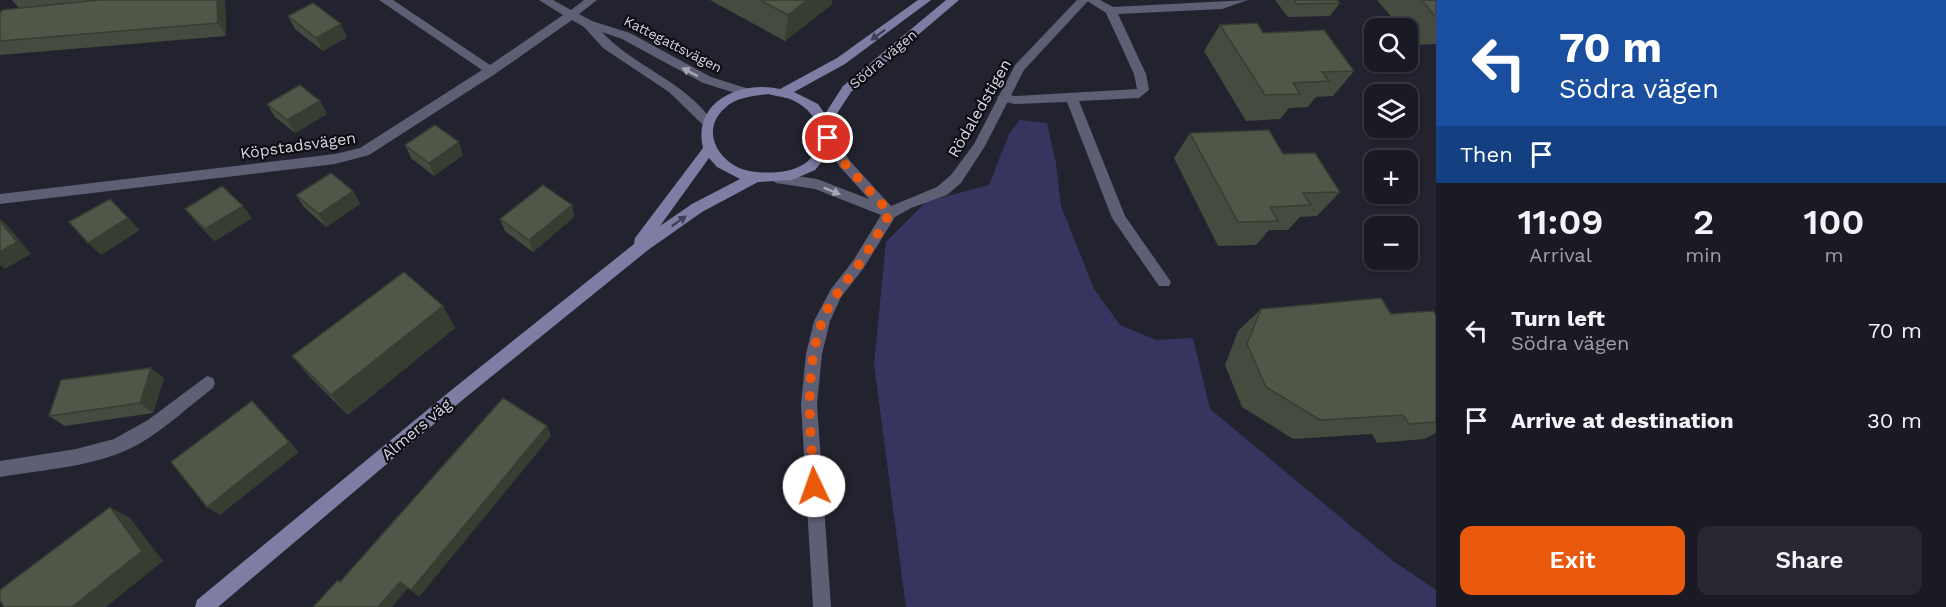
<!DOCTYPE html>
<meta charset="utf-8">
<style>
:root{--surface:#1a1a24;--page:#272731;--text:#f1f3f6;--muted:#9fa1a6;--line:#383841;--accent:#ea580c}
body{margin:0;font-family:"Work Sans",sans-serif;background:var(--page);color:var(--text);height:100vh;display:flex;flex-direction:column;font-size:22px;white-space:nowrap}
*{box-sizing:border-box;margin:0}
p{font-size:20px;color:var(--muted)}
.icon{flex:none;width:33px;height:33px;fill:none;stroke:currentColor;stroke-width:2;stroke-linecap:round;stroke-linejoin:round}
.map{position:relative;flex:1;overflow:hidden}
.sheet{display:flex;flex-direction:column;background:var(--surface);width:510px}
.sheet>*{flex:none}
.guide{background:#1a4fa0;color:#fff;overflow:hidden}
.buttons{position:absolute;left:1364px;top:18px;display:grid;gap:12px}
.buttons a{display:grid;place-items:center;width:54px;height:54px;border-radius:12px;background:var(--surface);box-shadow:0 2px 4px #0004,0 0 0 2px var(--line);font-size:30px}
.pin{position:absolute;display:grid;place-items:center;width:51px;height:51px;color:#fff;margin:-26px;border:3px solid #fff;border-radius:50%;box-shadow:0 2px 6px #0007}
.me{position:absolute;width:66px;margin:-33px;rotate:357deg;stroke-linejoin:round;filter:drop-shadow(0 0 4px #0008)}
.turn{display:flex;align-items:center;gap:21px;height:126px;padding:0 24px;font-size:27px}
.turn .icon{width:78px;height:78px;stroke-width:2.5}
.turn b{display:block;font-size:42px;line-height:51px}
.then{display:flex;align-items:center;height:57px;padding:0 24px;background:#0003;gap:12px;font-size:22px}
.eta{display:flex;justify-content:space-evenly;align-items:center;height:102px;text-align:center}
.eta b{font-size:36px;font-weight:600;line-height:42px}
.action{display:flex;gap:12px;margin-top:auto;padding:12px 24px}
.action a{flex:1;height:69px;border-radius:12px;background:var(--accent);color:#fff;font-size:24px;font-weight:600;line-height:69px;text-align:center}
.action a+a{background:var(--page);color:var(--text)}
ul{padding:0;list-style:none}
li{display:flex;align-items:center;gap:18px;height:90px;padding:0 24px}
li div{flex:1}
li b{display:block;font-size:22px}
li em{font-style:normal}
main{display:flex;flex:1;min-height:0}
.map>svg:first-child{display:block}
.green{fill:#37355f}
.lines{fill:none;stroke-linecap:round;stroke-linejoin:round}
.lane{fill:#5e5e75;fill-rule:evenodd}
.street{fill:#5e5e75;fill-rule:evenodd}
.secondary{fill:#7e7ea4;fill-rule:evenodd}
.wall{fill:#454b3e}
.shaded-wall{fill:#383d32}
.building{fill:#505748;stroke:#383d32;stroke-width:1.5}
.oneway{fill:#404054}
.oneway2{fill:#a6a6b5}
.route{stroke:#ea580c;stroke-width:10;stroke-dasharray:0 18}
.labels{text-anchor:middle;stroke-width:4.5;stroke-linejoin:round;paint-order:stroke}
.far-street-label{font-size:14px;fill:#d6d6df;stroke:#0d0d13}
.street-label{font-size:16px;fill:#d6d6df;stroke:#0d0d13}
</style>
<main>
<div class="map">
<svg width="1436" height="607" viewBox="0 0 1436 607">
<rect width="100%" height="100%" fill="#232330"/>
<path class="green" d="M1020 120 1047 123 1056 163 1061 206 1094 289 1120 325 1156 340 1193 338 1210 409 1393 561 1436 590V607H906L874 364 886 242 926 202 989 185 1009 134Z"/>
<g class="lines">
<path class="lane" d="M1086 0H1100L1113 7 1248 0 1222 9 1118 14 1146 74 1149 90 1139 98 1079 101 1125 216 1171 282 1169 286H1159L1112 218 1067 102 1014 104 999 100 997 97 1003 93 1014 96 1137 89 1134 74 1106 13Z
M207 376 213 378 215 383 213 388C188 407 166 428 139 444 97 467 46 469 0 477V461L76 449 114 439 148 420Z"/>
<path class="street" d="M379 0H393L490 65 563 15 539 0H553L571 10 584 0H597L579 14 592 21 630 33 711 77 749 89 751 92 745 96 703 83 622 39 602 32C634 67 685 81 712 121L706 125 702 124 669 92 603 48 584 27 572 20 495 74 369 155 335 164 0 204V194L335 154 360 148 482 70Z
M1077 0H1089L1024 70 985 146 961 183 947 195 911 208 895 217 863 269 841 297 830 321 822 354 817 404 831 607H813L801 404 806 354 814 321 831 289 853 261 881 215 815 189 776 183 769 178 776 173 817 179 869 199 840 167 823 141 822 138 823 135H833L850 161 891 206 937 187 951 175 974 144 1015 65Z"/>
<path class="secondary" d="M918 0H931L845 64 794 92 818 104 825 114 843 86 946 0H959L851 92 836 115 829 153 815 170 792 180 758 182 702 212 648 250 460 402 218 607H195L197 600 449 392 634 244 635 238 703 148C692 101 741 80 780 89L837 58ZM768 94C775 96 784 97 790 99 817 110 831 139 808 161 800 168 789 171 779 172 767 173 753 173 742 169 716 159 701 129 725 108 736 97 753 96 768 94ZM709 158 717 167 740 179 692 204 660 226Z"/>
</g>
<path class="wall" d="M12 0H225L226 36 0 55V41L19 8Z
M710 0H832L831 5 785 41Z
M1275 0H1337L1340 3 1330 16 1288 17Z
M1377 0H1436V44L1415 45 1407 35V28H1401Z
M288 16 347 37 323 51 295 29Z
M1220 25 1263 33 1354 71 1333 96 1316 97 1308 107 1289 108 1280 119 1246 121 1204 51Z
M267 104 327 114 295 133 275 117Z
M1190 133 1340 192 1317 216 1300 217 1288 230H1269L1256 245 1218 246 1174 158Z
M405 145 463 155 434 176 411 158Z
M353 191 360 204 326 227 304 207 296 195Z
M572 205 574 217 533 252 505 231 500 219Z
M185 209 252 218 215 241 195 221Z
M443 306 455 328 348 415 310 377 292 356Z
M1261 309 1436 315V433L1424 439 1377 443 1372 434 1293 439 1242 407 1225 365 1238 331Z
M164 378 153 413 65 426 49 416Z"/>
<path class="shaded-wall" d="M217 0H225L226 36 218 23Z
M807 0H832L831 5 785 41 788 15Z
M341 24 347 37 323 51 316 38Z
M320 101 327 114 295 133 287 120Z
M459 142 463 155 434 176 429 163Z
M353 191 360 204 326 227 319 214Z
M572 205 574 217 533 252 529 240Z
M243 206 252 218 215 241 205 229Z
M128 218 140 230 101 255 88 243Z
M0 219 8 226 31 254 5 269 0 265Z
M443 306 455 328 348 415 331 395Z
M151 368 164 378 153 413 140 403Z
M252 401 262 411 299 452 220 515 207 507Z
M547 426 551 436 419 597 411 590Z
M110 507 130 518 163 561 106 607H72Z
M400 582 408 588 392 607H378Z"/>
<path class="building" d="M98 0H217L218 23 0 41V13L2 10Z
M760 0H807L788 15Z
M1294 0H1337L1340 3 1297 4Z
M1421 0H1436V17Z
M313 3 341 24 316 38 288 16Z
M1257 23 1263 33 1324 30 1354 71 1322 72 1329 81 1293 83 1300 94 1265 95 1220 25Z
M300 85 320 101 287 120 267 104Z
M435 125 459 142 429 163 405 145Z
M1269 130 1283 154 1315 153 1340 192 1303 193 1311 205 1270 207 1278 221 1238 222 1190 133Z
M331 173 353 191 319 214 296 195Z
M543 185 572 205 529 240 500 219Z
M222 186 243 206 205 229 185 209Z
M110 199 128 218 88 243 69 222Z
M0 221 17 242 0 252Z
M404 272 443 306 331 395 292 356Z
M1381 298 1391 314 1433 311 1436 315V422L1409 424 1403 415 1320 420 1266 387 1247 344 1261 309Z
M151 368 140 403 49 416 61 380Z
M503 398 547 426 411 590 400 582 378 607H313L338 580 340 582Z
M252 401 289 442 207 507 171 462Z
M110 507 142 551 72 607H4L0 600V590Z"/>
<defs><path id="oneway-solid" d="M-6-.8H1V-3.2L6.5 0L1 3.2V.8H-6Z" transform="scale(1.5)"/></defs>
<g class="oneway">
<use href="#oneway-solid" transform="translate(878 35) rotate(143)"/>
<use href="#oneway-solid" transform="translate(679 221) rotate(-35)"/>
</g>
<g class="oneway2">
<use href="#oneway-solid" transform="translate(690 72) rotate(-153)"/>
<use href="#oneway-solid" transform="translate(832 191) rotate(22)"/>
</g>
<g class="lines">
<path class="route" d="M814 486C811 432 803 374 822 322 830 299 846 283 859 264 870 248 880 230 890 213L845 164 828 138"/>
</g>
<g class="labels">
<g class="far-street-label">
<text transform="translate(673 44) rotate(27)" y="5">Kattegattsvägen</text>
<text transform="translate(883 59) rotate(-40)" y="5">Södra vägen</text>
</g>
<g class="street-label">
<text transform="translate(979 108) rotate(-60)" y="6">Rödaledstigen</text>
<text transform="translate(298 145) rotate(-8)" y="6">Köpstadsvägen</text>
<text transform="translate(416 429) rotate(-40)" y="6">Almers väg</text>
</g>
</g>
</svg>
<div class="buttons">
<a><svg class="icon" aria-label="search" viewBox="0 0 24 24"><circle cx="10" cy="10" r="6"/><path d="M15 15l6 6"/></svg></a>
<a><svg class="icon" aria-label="layers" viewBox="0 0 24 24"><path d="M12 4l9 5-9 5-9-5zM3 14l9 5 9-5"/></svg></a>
<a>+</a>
<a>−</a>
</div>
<div class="pin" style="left:828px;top:138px;background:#d93025"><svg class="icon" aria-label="arrive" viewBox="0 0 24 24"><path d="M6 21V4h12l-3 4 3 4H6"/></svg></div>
<svg class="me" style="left:814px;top:486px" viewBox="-20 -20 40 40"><circle r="19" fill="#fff"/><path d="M0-13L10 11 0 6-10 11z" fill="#ea580c"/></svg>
</div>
<section class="sheet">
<div class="guide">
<div class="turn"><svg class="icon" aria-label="left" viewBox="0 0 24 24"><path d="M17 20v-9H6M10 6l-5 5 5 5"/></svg><div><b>70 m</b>Södra vägen</div></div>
<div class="then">Then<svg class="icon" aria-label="arrive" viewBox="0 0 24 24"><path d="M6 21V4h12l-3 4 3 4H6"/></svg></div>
</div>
<div class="eta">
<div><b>11:09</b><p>Arrival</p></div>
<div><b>2</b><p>min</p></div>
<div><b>100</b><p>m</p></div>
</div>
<ul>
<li><svg class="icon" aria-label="left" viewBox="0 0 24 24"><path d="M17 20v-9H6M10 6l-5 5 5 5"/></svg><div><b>Turn left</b><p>Södra vägen</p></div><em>70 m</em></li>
<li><svg class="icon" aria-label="arrive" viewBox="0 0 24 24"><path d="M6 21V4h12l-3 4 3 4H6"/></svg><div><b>Arrive at destination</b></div><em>30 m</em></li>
</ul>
<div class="action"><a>Exit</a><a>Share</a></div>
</section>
</main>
